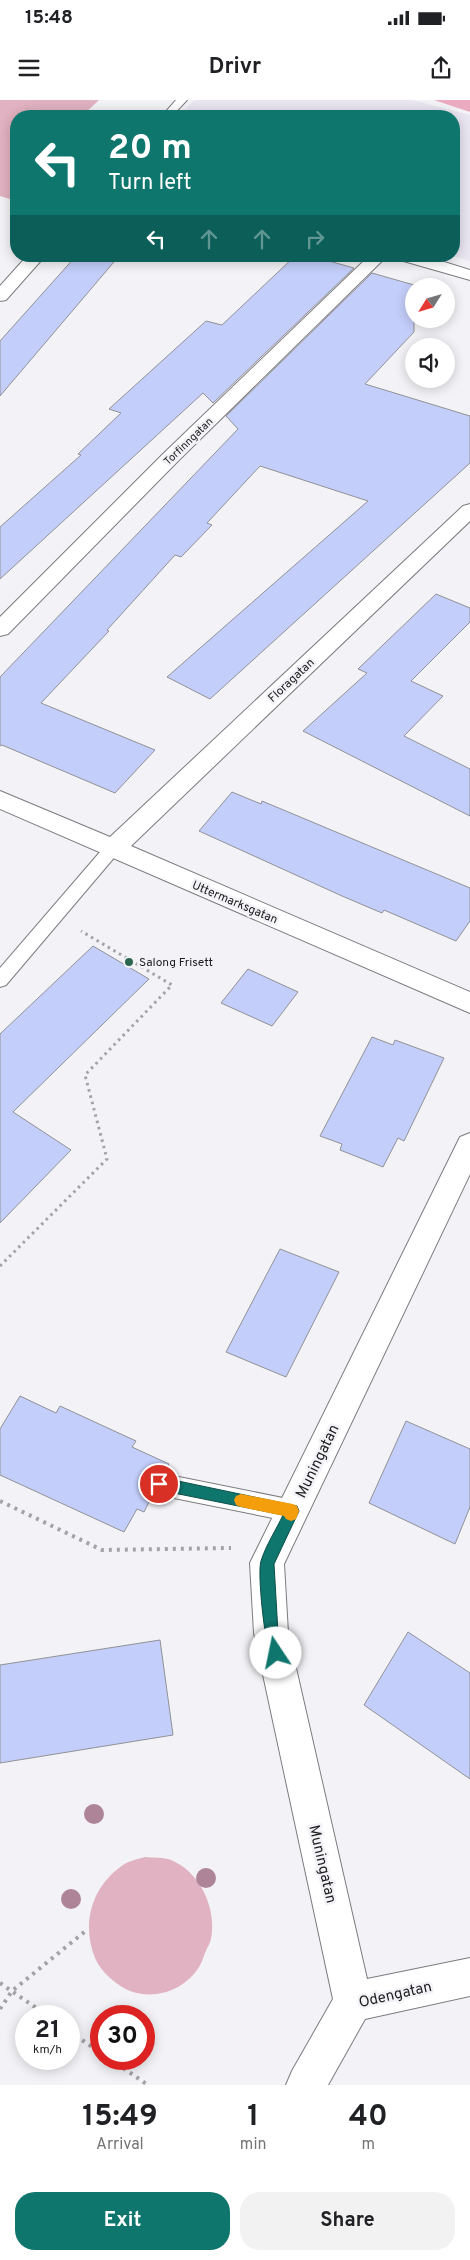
<!DOCTYPE html>
<style>
:root{--surface:#fff;--page:#f2f2f2;--text:#202124;--muted:#757577;--accent:#0f766e}
body{margin:0;font-family:Overpass,sans-serif;background:var(--page);color:var(--text);height:100vh;display:flex;flex-direction:column;font-size:19px;white-space:nowrap}
*{box-sizing:border-box;margin:0}
p{font-size:16px;color:var(--muted)}
.icon{flex:none;width:28px;height:28px;fill:none;stroke:currentColor;stroke-width:2;stroke-linecap:round;stroke-linejoin:round}
.map{position:relative;height:1985px;overflow:hidden}
.sheet{display:flex;flex-direction:column;background:var(--surface);flex:1}
.sheet>*{flex:none}
.hud{position:absolute;left:10px;top:10px;width:450px;height:152px;border-radius:20px;box-shadow:0 2px 12px #0003;background:#0f766e;color:#fff;overflow:hidden}
.needle{width:32px;rotate:233deg}
.fabs{position:absolute;left:405px;top:178px;display:grid;gap:10px}
.fabs a{display:grid;place-items:center;width:50px;height:50px;border-radius:50%;background:var(--surface);box-shadow:0 2px 12px #0003;font-size:25px}
.speed{position:absolute;left:15px;top:1905px;display:flex;gap:10px;font-size:25px;font-weight:700;text-align:center}
.speed>*{display:grid;place-content:center;width:65px;height:65px;border-radius:50%;background:var(--surface);box-shadow:0 2px 12px #0003;line-height:1}
.speed small{font-size:12px;font-weight:400}
.speed .limit{border:8px solid #d22;background:#fff;color:#111}
.pin{position:absolute;display:grid;place-items:center;width:42px;height:42px;color:#fff;margin:-21px;border:2px solid #fff;border-radius:50%;box-shadow:0 1px 5px #0007}
.me{position:absolute;width:55px;margin:-28px;rotate:349deg;stroke-linejoin:round;filter:drop-shadow(0 0 4px #0008)}
.turn{display:flex;align-items:center;gap:18px;height:105px;padding:0 15px;font-size:22px}
.turn .icon{width:65px;height:65px;stroke-width:2.5}
.turn b{display:block;font-size:35px;line-height:42px}
.lanes{display:flex;align-items:center;height:48px;padding:0 15px;background:#0003;justify-content:center;gap:25px;direction:ltr}
.lanes .off{opacity:.35}
.eta{display:flex;justify-content:space-evenly;align-items:center;height:85px;text-align:center}
.eta b{font-size:30px;font-weight:700;line-height:35px}
.cta{display:flex;gap:10px;margin-top:auto;padding:10px 15px}
.cta a{flex:1;height:58px;border-radius:20px;background:var(--accent);color:#fff;font-size:20px;font-weight:700;line-height:58px;text-align:center}
.cta a+a{background:var(--page);color:var(--text)}
.status{display:flex;justify-content:space-between;align-items:center;height:35px;padding:0 25px;background:var(--surface);direction:ltr}
.status svg{height:14px;fill:currentColor}
header{display:flex;justify-content:space-between;align-items:center;height:65px;padding:0 15px;background:var(--surface);font-size:22px;font-weight:700}
.map>svg:first-child{display:block}
.built{fill:#e9e5f1}
.green{fill:#e1b2c1}
.forest{fill:#eaabc1}
.building{fill:#c3cefa;stroke:#919296}
.lines{fill:none;stroke-linecap:round;stroke-linejoin:round}
.service-casing{stroke:#7d7b7f;stroke-width:2}
.minor-casing{stroke:#7d7b7f;stroke-width:2}
.path-far1{stroke:#a3a2a5;stroke-width:3;stroke-dasharray:2.5 4;stroke-linecap:butt}
.path{stroke:#a3a2a5;stroke-width:4;stroke-dasharray:3 5;stroke-linecap:butt}
.service{fill:#fff;fill-rule:evenodd}
.minor{fill:#fff;fill-rule:evenodd}
.tree{fill:#ae8598}
.route{fill:#0f766e;stroke:#0a4d48}
.slow{fill:#f59e0b}
.poi-dot{fill:#2d664e;stroke:#f3f2f6;stroke-width:2}
.labels{text-anchor:middle;stroke-width:5;stroke-linejoin:round;paint-order:stroke}
.far-street-label{font-size:11px;fill:#1d1d1e;stroke:#f3f2f6}
.street-label{font-size:12px;fill:#1d1d1e;stroke:#f3f2f6}
.poi-label{font-size:12px;fill:#1d1d1e;stroke:#f3f2f6;text-anchor:start}
.near-street-label{font-size:15px;fill:#1d1d1e;stroke:#f3f2f6}
</style>
<div class="status"><b>15:48</b><svg viewBox="0 0 49 12"><path d="M0 12V9h3v3zM5 12V6h3v6zM10 12V3h3v9zM15 12V0h3v12zM26 1h20v11H26zM47 4h2v5h-2z"/></svg></div>
<header><svg class="icon" aria-label="menu" viewBox="0 0 24 24"><path d="M4 6h16M4 12h16M4 18h16"/></svg>Drivr<svg class="icon" aria-label="share" viewBox="0 0 24 24"><path d="M12 15V3M7 8l5-5 5 5M5 13v7h14v-7"/></svg></header>
<div class="map">
<svg width="470" height="1985" viewBox="0 0 470 1985">
<rect width="100%" height="100%" fill="#f3f2f6"/>
<path class="built" d="M194 0H412L470 15V161L452 156 454 16H179Z"/>
<path class="green" d="M0 0H99L82 16H16V101L0 96Z
M145 1757C153 1758 164 1757 171 1760 200 1772 217 1808 211 1839 210 1843 207 1848 205 1853 203 1858 201 1865 197 1870 182 1891 154 1900 130 1891 116 1885 101 1872 95 1858 81 1823 92 1786 123 1765 129 1761 138 1759 145 1757Z"/>
<path class="forest" d="M434 0H470V12Z"/>
<path class="building" d="M76 156H119L0 296V241Z
M295 156H311L354 168 213 303 203 293 0 479V427L81 355 78 354 121 313 109 309 206 221 222 225Z
M372 173 414 185V232L365 284 470 316V363L210 599 167 577 368 401 260 366 207 423 212 425 181 457 175 455 107 530 109 531 41 603 155 650 115 693 2 645 0 646V577L238 329 226 316Z
M436 494 470 508V522L411 581 443 596 404 636 470 669V716L303 631 367 573 358 569Z
M232 692 261 704 262 701 470 788V821L456 841 384 810 382 813 342 796 199 731Z
M93 846 149 879 13 1012 71 1050 0 1123V934Z
M248 869 298 892 272 926 221 903Z
M372 937 393 945 395 940 444 958 404 1041 398 1038 383 1067 340 1050 342 1044 320 1036Z
M280 1149 339 1172 286 1277 226 1252Z
M20 1296 56 1313 60 1306 136 1341 132 1347 169 1364 165 1372 158 1371 149 1376 146 1385 149 1392 153 1394 144 1412 137 1409 124 1432 0 1375V1329Z
M406 1321 470 1349V1407L455 1444 369 1403Z
M408 1532 470 1573V1679L364 1605Z
M160 1540 173 1635 0 1663V1565Z"/>
<g class="lines">
<g class="service-casing">
<path id="service" d="M176 0H187L172 16H162Z
M112 743 118 745 120 749 118 753 6 885 0 887V868L106 745Z
M159 1373 293 1400 301 1403 304 1411 301 1419 293 1422 159 1395 151 1391 148 1384 151 1377Z"/>
</g>
<g class="minor-casing">
<path id="minor" d="M27 156H45L6 200 0 201V186Z
M369 156H387L178 361 8 534 0 536V517L164 353Z
M398 156H425L470 170V180L400 160Z
M470 404V421L131 746 470 892V913L0 709V691L110 737 463 406Z
M470 1033V1074L284 1464 288 1533 367 1879 470 1858V1896L365 1919 328 1985H286L292 1971 333 1899 254 1533 250 1463 460 1037Z"/>
</g>
<path class="path-far1" d="M0 1166 107 1059 85 975 172 885 81 831"/>
<path class="path" d="M0 1401 102 1450 231 1448
M0 1883 48 1916
M0 1909 12 1891 88 1829
M69 1931 101 1953
M110 1959 148 1985"/>
<use href="#service" class="service"/>
<use href="#minor" class="minor"/>
</g>
<g class="tree">
<circle cx="94" cy="1714" r="10"/>
<circle cx="206" cy="1778" r="10"/>
<circle cx="71" cy="1799" r="10"/>
</g>
<path class="route" d="M159 1377 297 1406 299 1411 274 1464 278 1533 283 1553 281 1558 276 1560 271 1558C265 1545 257 1473 261 1461 266 1445 276 1430 283 1415L159 1390 154 1388 152 1384 154 1379Z"/>
<path class="slow" d="M241 1394 293 1404 297 1406 299 1411 296 1419 291 1421 286 1419 284 1416 241 1407 236 1405 234 1400 236 1396Z"/>
<circle class="poi-dot" cx="129" cy="862" r="5"/>
<g class="labels">
<g class="far-street-label">
<text transform="translate(188 341) rotate(-44)" y="4">Torfinngatan</text>
</g>
<g class="street-label">
<text transform="translate(291 580) rotate(-43)" y="4">Floragatan</text>
<text transform="translate(235 802) rotate(23)" y="4">Uttermarksgatan</text>
</g>
<g class="poi-label">
<text x="139" y="866">Salong Frisett</text>
</g>
<g class="near-street-label">
<text transform="translate(317 1361) rotate(-64)" y="5">Muningatan</text>
<text transform="translate(323 1764) rotate(77)" y="5">Muningatan</text>
<text transform="translate(395 1894) rotate(-13)" y="5">Odengatan</text>
</g>
</g>
</svg>
<div class="fabs">
<a><svg class="needle" viewBox="-14 -14 28 28"><path d="M0-13l5 13h-10z" fill="#e53935"/><path d="M0 13l5-13h-10z" fill="#757577"/></svg></a>
<a><svg class="icon" aria-label="sound" viewBox="0 0 24 24"><path d="M4 9h4l5-4v14l-5-4H4zM17 9q2 3 0 6"/></svg></a>
</div>
<div class="speed"><div>21<small>km/h</small></div><div class="limit">30</div></div>
<div class="pin" style="left:159px;top:1384px;background:#d93025"><svg class="icon" aria-label="arrive" viewBox="0 0 24 24"><path d="M6 21V4h12l-3 4 3 4H6"/></svg></div>
<svg class="me" style="left:276px;top:1553px" viewBox="-20 -20 40 40"><circle r="19" fill="#fff"/><path d="M0-13L10 11 0 6-10 11z" fill="#0f766e"/></svg>
<div class="hud">
<div class="turn"><svg class="icon" aria-label="left" viewBox="0 0 24 24"><path d="M17 20v-9H6M10 6l-5 5 5 5"/></svg><div><b>20 m</b>Turn left</div></div>
<div class="lanes"><svg class="icon" aria-label="left" viewBox="0 0 24 24"><path d="M17 20v-9H6M10 6l-5 5 5 5"/></svg><svg class="icon off" aria-label="ahead" viewBox="0 0 24 24"><path d="M12 20V5M6 11l6-6 6 6"/></svg><svg class="icon off" aria-label="ahead" viewBox="0 0 24 24"><path d="M12 20V5M6 11l6-6 6 6"/></svg><svg class="icon off" aria-label="right" viewBox="0 0 24 24"><path d="M7 20v-9h11M14 6l5 5-5 5"/></svg></div>
</div>
</div>
<section class="sheet">
<div class="eta">
<div><b>15:49</b><p>Arrival</p></div>
<div><b>1</b><p>min</p></div>
<div><b>40</b><p>m</p></div>
</div>
<div class="cta"><a>Exit</a><a>Share</a></div>
</section>
